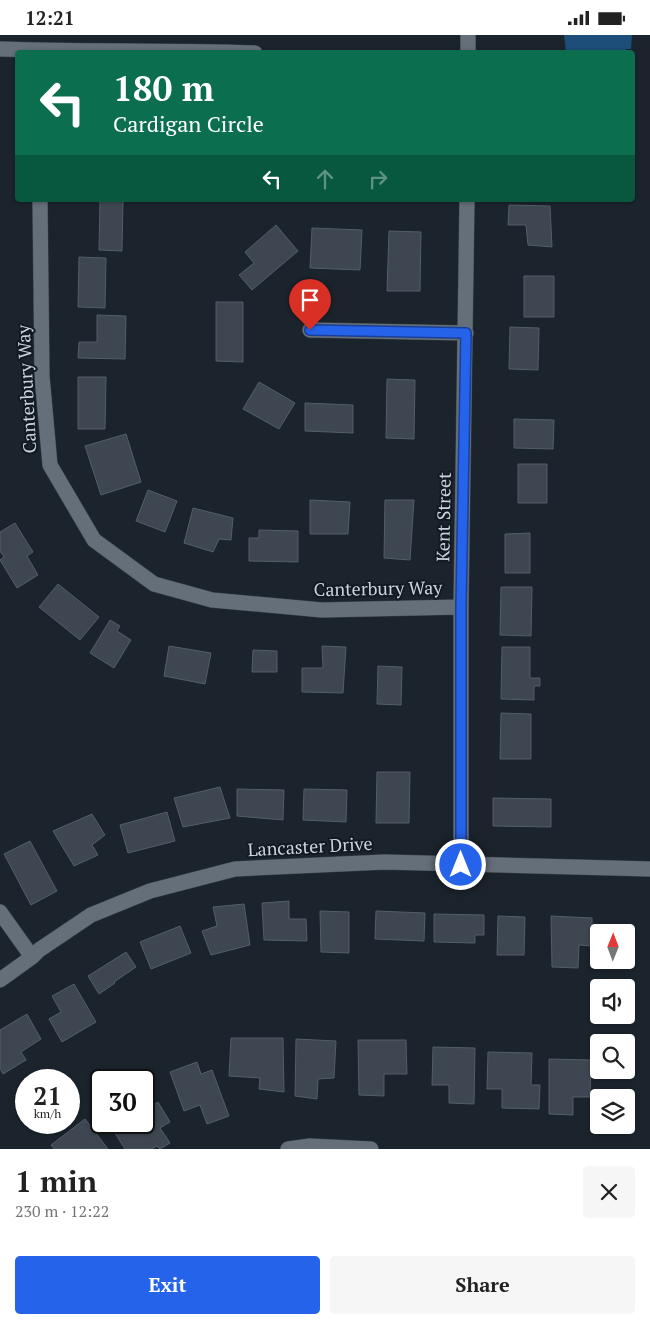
<!DOCTYPE html>
<meta charset="utf-8">
<style>
:root{--surface:#fff;--page:#f6f6f6;--text:#222;--muted:#767676;--accent:#2563eb}
body{margin:0;font-family:"PT Serif",serif;background:var(--page);color:var(--text);height:100vh;display:flex;flex-direction:column;font-size:19px;white-space:nowrap}
*{box-sizing:border-box;margin:0}
p{font-size:16px;color:var(--muted)}
.icon{flex:none;width:28px;height:28px;fill:none;stroke:currentColor;stroke-width:2;stroke-linecap:round;stroke-linejoin:round}
.map{position:relative;height:1114px;overflow:hidden}
.drawer{display:flex;flex-direction:column;background:var(--surface);flex:1}
.drawer>*{flex:none}
.hud{position:absolute;left:15px;top:15px;width:620px;height:152px;border-radius:5px;box-shadow:0 1px 4px #0004;background:#0b6e4f;color:#fff;overflow:hidden}
.needle{width:32px;rotate:1deg}
.controls{position:absolute;left:590px;top:889px;display:grid;gap:10px}
.controls a{display:grid;place-items:center;width:45px;height:45px;border-radius:5px;background:var(--surface);box-shadow:0 1px 4px #0004;font-size:25px}
.speed{position:absolute;left:15px;top:1034px;display:flex;gap:10px;font-size:25px;font-weight:700;text-align:center}
.speed>*{display:grid;place-content:center;width:65px;height:65px;border-radius:50%;background:var(--surface);box-shadow:0 1px 4px #0004;line-height:1}
.speed small{font-size:12px;font-weight:400}
.speed .limit{border:2px solid #111;border-radius:8px;background:#fff;color:#111}
.pin{position:absolute;display:grid;place-items:center;width:42px;height:42px;color:#fff;margin:-51px -21px;border-radius:50% 50% 50% 0;rotate:-45deg;box-shadow:0 0 5px #0007}
.pin .icon{rotate:45deg}
.me{position:absolute;width:55px;margin:-28px;rotate:0deg;stroke-linejoin:round;filter:drop-shadow(0 0 4px #0008)}
.turn{display:flex;align-items:center;gap:18px;height:105px;padding:0 15px;font-size:22px}
.turn .icon{width:65px;height:65px;stroke-width:2.5}
.turn b{display:block;font-size:35px;line-height:42px}
.lanes{display:flex;align-items:center;height:48px;padding:0 15px;background:#0003;justify-content:center;gap:25px;direction:ltr}
.lanes .off{opacity:.35}
.round{display:grid;place-items:center;flex:none;width:52px;height:52px;border-radius:5px;background:var(--page)}
.headline{display:flex;align-items:center;justify-content:space-between;height:85px;padding:0 15px}
h1{font-size:30px;font-weight:600;line-height:38px}
.action{display:flex;gap:10px;margin-top:auto;padding:10px 15px}
.action a{flex:1;height:58px;border-radius:5px;background:var(--accent);color:#fff;font-size:20px;font-weight:600;line-height:58px;text-align:center}
.action a+a{background:var(--page);color:var(--text)}
.status{display:flex;justify-content:space-between;align-items:center;height:35px;padding:0 25px;background:var(--surface);direction:ltr}
.status svg{height:14px;fill:currentColor}
.map>svg:first-child{display:block}
.green{fill:#1d4d79}
.building{fill:#3e4751;stroke:#545e68}
.lines{fill:none;stroke-linecap:round;stroke-linejoin:round}
.minor-casing{stroke:#394047;stroke-width:16}
.minor{stroke:#656f7a;stroke-width:15}
.route-casing{stroke:#184099;stroke-width:12}
.route{stroke:#2563eb;stroke-width:9}
.labels{text-anchor:middle;stroke-width:4;stroke-linejoin:round;paint-order:stroke}
.street-label{font-size:18px;fill:#cdd3d9;stroke:#111a22}
</style>
<div class="status"><b>12:21</b><svg viewBox="0 0 49 12"><path d="M0 12V9h3v3zM5 12V6h3v6zM10 12V3h3v9zM15 12V0h3v12zM26 1h20v11H26zM47 4h2v5h-2z"/></svg></div>
<div class="map">
<svg width="650" height="1114" viewBox="0 0 650 1114">
<rect width="100%" height="100%" fill="#1b232c"/>
<path class="green" d="M564 0H632L631 14H626L625 17H566Z"/>
<path class="building" d="M100 165 123 166 122 216 99 215Z
M509 170 550 171 552 212 528 210 526 190H508Z
M276 190 298 216 252 255 239 240 254 228 245 217Z
M312 193 362 195 360 235 310 233Z
M389 196 421 197 420 256H387Z
M79 222 106 223 105 273 78 272Z
M524 241H554V282H524Z
M216 267H243V327L216 326Z
M97 280 126 281 125 324 78 323 79 307H97Z
M510 292 539 293 538 335 509 334Z
M78 342H106L105 394H78Z
M387 344 415 345 414 404 386 403Z
M259 347 295 368 279 394 243 374Z
M305 368 353 370V398L305 396Z
M514 384 554 385 553 414 514 413Z
M126 399 141 447 101 460 85 411Z
M518 429H547V468H518Z
M148 455 177 466 165 497 136 486Z
M310 465 350 467 348 499H310Z
M385 465H414L410 525 384 523Z
M193 473 233 483 231 505 219 504 213 517 184 508Z
M15 488 33 517 27 521 38 540 17 553 0 525 4 522 0 516V497Z
M259 495 298 496V527L249 526V503H259Z
M530 498V538H505V499Z
M58 549 99 582 80 605 39 572Z
M501 552H532L531 601 500 600Z
M110 585 120 591 117 596 131 605 114 633 90 618Z
M169 611 211 618 205 649 164 641Z
M322 611 346 612 343 658 302 657V633H323Z
M502 612H530V643H540V651H534V665L501 664Z
M253 615 277 616V637H252Z
M378 631 402 632 401 670 377 669Z
M501 678 531 679V724H500Z
M377 737H410L409 788H376Z
M220 752 230 783 183 792 174 763Z
M237 754 284 755 283 785 237 781Z
M304 754 347 755 346 787 303 785Z
M493 763 551 764V792L493 791Z
M167 777 175 806 128 818 120 790Z
M92 779 105 800 92 810 98 820 74 831 53 796Z
M30 806 57 856 31 870 4 819Z
M289 866V884H306L307 906 264 905 262 868Z
M244 869 250 910 211 920 202 896 217 891 213 872Z
M320 876 349 877V918L321 917Z
M376 876 425 878 424 906 375 904Z
M434 879 484 880V900H475V908L434 907Z
M498 881 525 882 524 920H497Z
M551 881 592 883V911L579 910 578 933 552 932Z
M180 891 191 918 151 934 140 907Z
M126 917 136 932 114 947 115 948 99 959 88 941Z
M74 949 96 987 62 1007 49 984 61 977 52 961Z
M27 979 41 1004 21 1017 26 1025 3 1039 0 1033V995Z
M231 1003H283L284 1057 259 1054 260 1043 229 1041Z
M296 1004 336 1006 334 1043 318 1044 317 1064 295 1061Z
M358 1005H406L407 1039H384V1061L359 1060Z
M433 1012 475 1013 474 1069 449 1068V1050H432Z
M488 1017 532 1018 531 1050H540L539 1074 502 1073V1054H487Z
M549 1024 591 1025 590 1062H573V1080L549 1079Z
M197 1027 201 1039 212 1035 229 1081 207 1089 200 1070 184 1076 170 1037Z
M158 1067 170 1087 160 1093 170 1108 160 1114 157 1111 152 1114H125L113 1095 125 1088H144V1076Z
M85 1084 108 1114H54L51 1110Z"/>
<g class="lines">
<g class="minor-casing">
<path id="minor" d="M468 0V18
M0 14C85 17 170 15 255 18
M40 165 42 341 50 430 94 505 154 549 212 565 322 575 461 572
M310 295 466 298
M461 830V572L467 165
M0 877 32 922
M0 945 32 922 39 915 91 880 150 856 235 834 385 827 650 834
M288 1114 310 1111 371 1114"/>
</g>
<use href="#minor" class="minor"/>
</g>
<g class="lines">
<g class="route-casing">
<path id="route" d="M310 295 466 298 461 572V830"/>
</g>
<use href="#route" class="route"/>
</g>
<g class="labels">
<g class="street-label">
<text transform="translate(27 354) rotate(-93)" y="6">Canterbury Way</text>
<text transform="translate(444 482) rotate(-89)" y="6">Kent Street</text>
<text transform="translate(378 554) rotate(-1)" y="6">Canterbury Way</text>
<text transform="translate(310 812) rotate(-3)" y="6">Lancaster Drive</text>
</g>
</g>
</svg>
<div class="controls">
<a><svg class="needle" viewBox="-14 -14 28 28"><path d="M0-13l5 13h-10z" fill="#e53935"/><path d="M0 13l5-13h-10z" fill="#767676"/></svg></a>
<a><svg class="icon" aria-label="sound" viewBox="0 0 24 24"><path d="M4 9h4l5-4v14l-5-4H4zM17 9q2 3 0 6"/></svg></a>
<a><svg class="icon" aria-label="search" viewBox="0 0 24 24"><circle cx="10" cy="10" r="6"/><path d="M15 15l6 6"/></svg></a>
<a><svg class="icon" aria-label="layers" viewBox="0 0 24 24"><path d="M12 4l9 5-9 5-9-5zM3 14l9 5 9-5"/></svg></a>
</div>
<div class="speed"><div>21<small>km/h</small></div><div class="limit">30</div></div>
<div class="pin" style="left:310px;top:295px;background:#d93025"><svg class="icon" aria-label="arrive" viewBox="0 0 24 24"><path d="M6 21V4h12l-3 4 3 4H6"/></svg></div>
<svg class="me" style="left:461px;top:830px" viewBox="-20 -20 40 40"><circle r="17" fill="#2563eb" stroke="#fff" stroke-width="3"/><path d="M0-11L8 9 0 5-8 9z" fill="#fff"/></svg>
<div class="hud">
<div class="turn"><svg class="icon" aria-label="left" viewBox="0 0 24 24"><path d="M17 20v-9H6M10 6l-5 5 5 5"/></svg><div><b>180 m</b>Cardigan Circle</div></div>
<div class="lanes"><svg class="icon" aria-label="left" viewBox="0 0 24 24"><path d="M17 20v-9H6M10 6l-5 5 5 5"/></svg><svg class="icon off" aria-label="ahead" viewBox="0 0 24 24"><path d="M12 20V5M6 11l6-6 6 6"/></svg><svg class="icon off" aria-label="right" viewBox="0 0 24 24"><path d="M7 20v-9h11M14 6l5 5-5 5"/></svg></div>
</div>
</div>
<section class="drawer">
<div class="headline"><div><h1>1 min</h1><p>230 m · 12:22</p></div><a class="round"><svg class="icon" aria-label="close" viewBox="0 0 24 24"><path d="M6 6l12 12M18 6L6 18"/></svg></a></div>
<div class="action"><a>Exit</a><a>Share</a></div>
</section>
